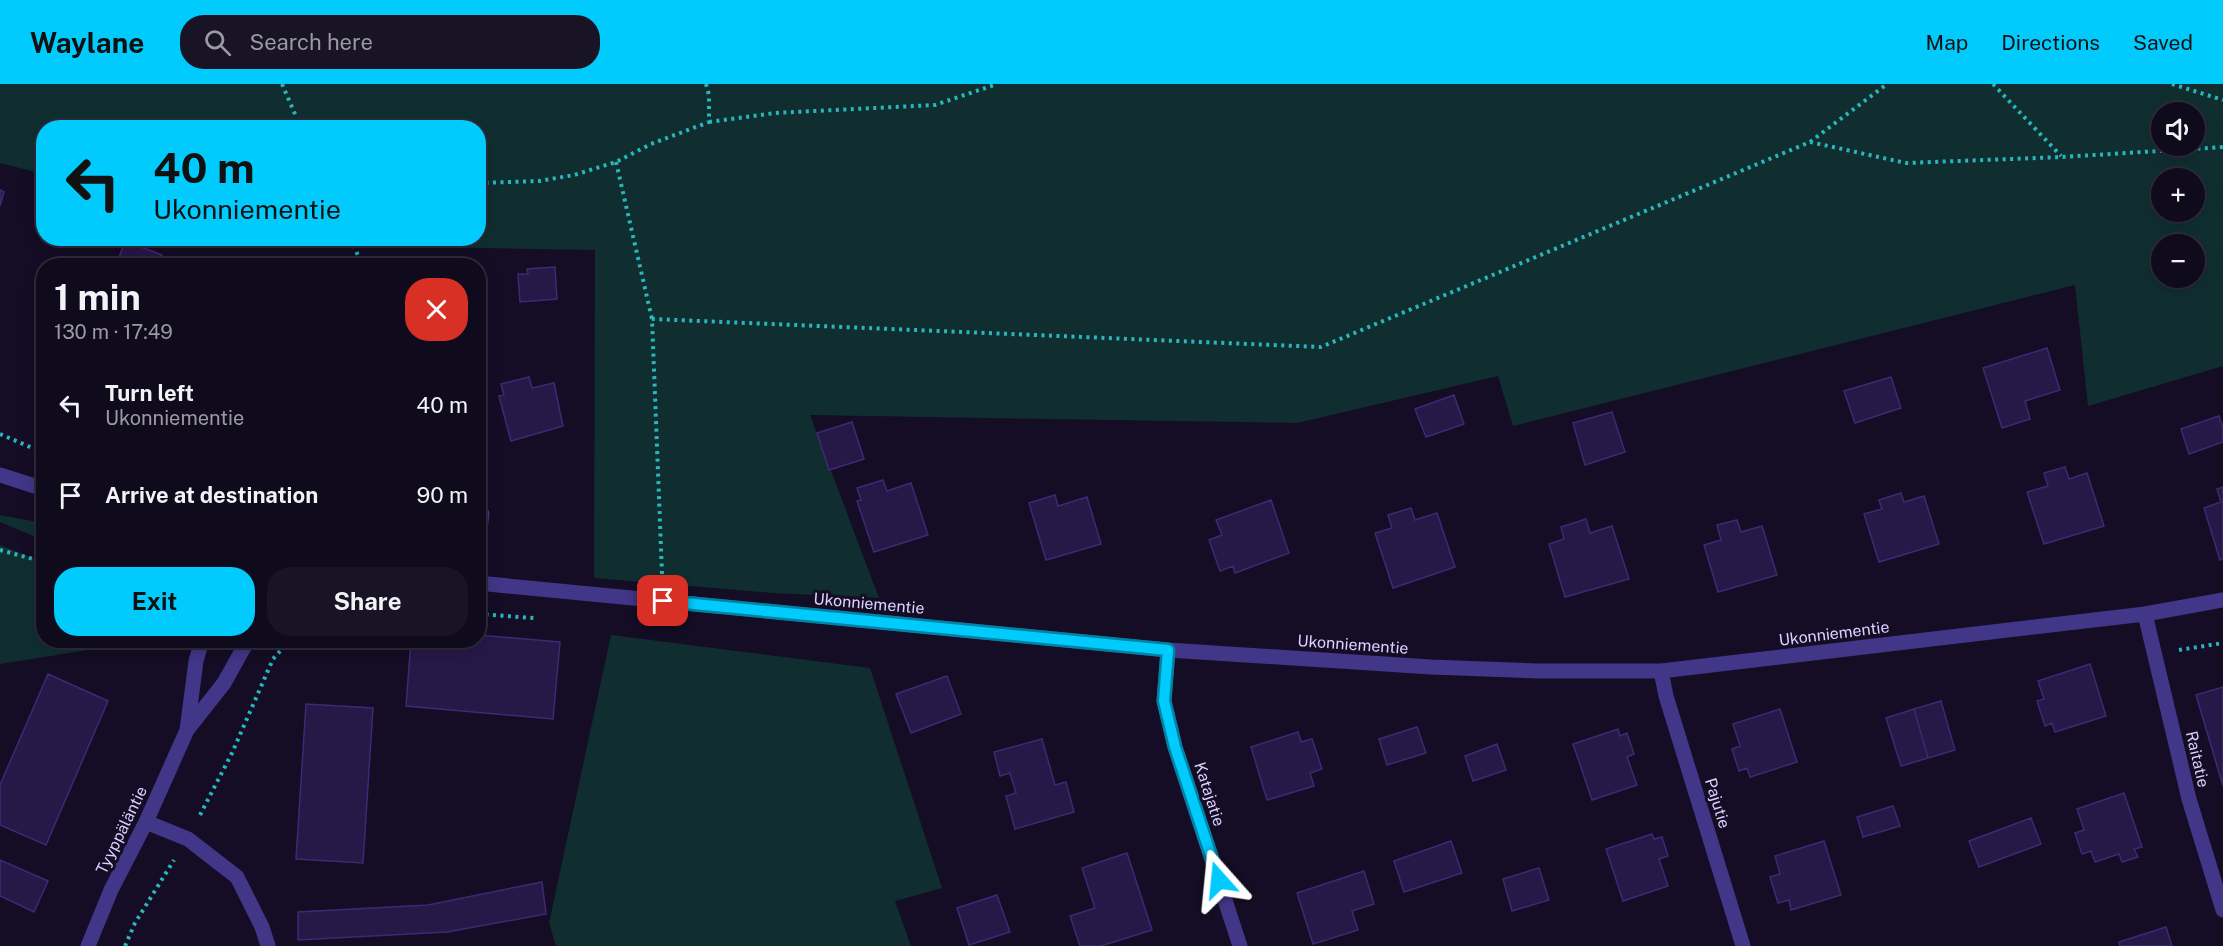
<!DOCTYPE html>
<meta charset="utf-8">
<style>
:root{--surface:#0f0a1c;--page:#181325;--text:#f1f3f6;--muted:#9b9aa3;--line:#2f2b3b;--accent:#00cbfc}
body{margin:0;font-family:"Public Sans",sans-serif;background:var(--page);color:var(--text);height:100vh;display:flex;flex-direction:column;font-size:22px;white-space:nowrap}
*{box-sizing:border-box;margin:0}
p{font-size:20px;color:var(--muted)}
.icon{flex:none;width:33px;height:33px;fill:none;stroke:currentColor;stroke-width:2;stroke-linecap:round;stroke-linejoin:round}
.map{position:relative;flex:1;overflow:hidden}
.sheet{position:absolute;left:36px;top:174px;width:450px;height:390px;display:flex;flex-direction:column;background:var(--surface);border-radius:24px;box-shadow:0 3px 15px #0003,0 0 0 2px var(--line)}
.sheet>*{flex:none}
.guide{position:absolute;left:36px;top:36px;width:450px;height:126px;border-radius:24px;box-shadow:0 3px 15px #0003,0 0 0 2px var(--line);background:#00cbfc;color:#111;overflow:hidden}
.buttons{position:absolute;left:2151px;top:18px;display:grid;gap:12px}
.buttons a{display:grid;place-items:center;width:54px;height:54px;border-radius:50%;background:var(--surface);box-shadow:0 3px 15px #0003,0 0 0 2px var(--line);font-size:30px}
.pin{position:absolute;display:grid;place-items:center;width:51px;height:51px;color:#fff;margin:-26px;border-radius:12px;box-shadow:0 3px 9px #0006}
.me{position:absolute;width:66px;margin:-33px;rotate:342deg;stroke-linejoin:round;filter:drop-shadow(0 0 4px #0008)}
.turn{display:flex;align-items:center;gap:21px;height:126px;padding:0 18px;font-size:27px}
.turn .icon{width:78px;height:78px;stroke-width:2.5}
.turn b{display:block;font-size:42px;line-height:51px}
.round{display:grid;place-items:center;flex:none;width:63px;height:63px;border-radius:24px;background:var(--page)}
.summary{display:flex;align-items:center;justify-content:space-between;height:102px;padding:0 18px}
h1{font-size:36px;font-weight:700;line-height:45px}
.cta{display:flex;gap:12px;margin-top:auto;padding:12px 18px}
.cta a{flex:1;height:69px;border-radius:24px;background:var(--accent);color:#111;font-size:24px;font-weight:700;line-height:69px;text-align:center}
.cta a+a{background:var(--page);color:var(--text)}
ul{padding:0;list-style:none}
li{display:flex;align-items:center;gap:18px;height:90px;padding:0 18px}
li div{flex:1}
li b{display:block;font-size:22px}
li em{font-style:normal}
header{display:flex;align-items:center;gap:36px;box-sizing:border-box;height:84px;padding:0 30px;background:var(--accent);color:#111}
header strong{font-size:28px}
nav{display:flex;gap:33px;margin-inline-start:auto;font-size:21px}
.search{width:420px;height:54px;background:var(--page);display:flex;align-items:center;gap:15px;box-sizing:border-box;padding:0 21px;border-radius:24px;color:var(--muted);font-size:22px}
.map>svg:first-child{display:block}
.green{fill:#102e30;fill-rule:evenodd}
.building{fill:#261847;stroke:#3f2974;stroke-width:1.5}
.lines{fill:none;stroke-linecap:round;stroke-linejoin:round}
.path{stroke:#28b7bd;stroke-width:4;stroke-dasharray:3 4.5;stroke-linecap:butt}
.service{stroke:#413687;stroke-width:15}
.minor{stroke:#413687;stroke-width:15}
.tertiary{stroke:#413687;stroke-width:15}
.route-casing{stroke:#0084a4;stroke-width:15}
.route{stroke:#00cbfc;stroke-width:10}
.labels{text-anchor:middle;stroke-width:6;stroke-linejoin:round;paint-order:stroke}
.street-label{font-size:16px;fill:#dbd1ff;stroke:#140d25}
</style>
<header>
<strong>Waylane</strong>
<div class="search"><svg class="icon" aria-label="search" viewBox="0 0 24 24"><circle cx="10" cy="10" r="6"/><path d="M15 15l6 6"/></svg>Search here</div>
<nav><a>Map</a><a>Directions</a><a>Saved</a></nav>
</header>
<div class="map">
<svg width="2223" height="862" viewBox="0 0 2223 862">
<rect width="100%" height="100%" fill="#140d25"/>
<path class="green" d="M0 0H2223V282L2088 322 2075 201 1513 342 1498 292 1297 339 810 331 879 514 773 509 594 494 595 166 308 161 282 155 478 154V44H44L43 90 0 79ZM2162 28H2194V62H2162ZM2162 94H2194V128H2162ZM2162 160H2194V194H2162Z
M0 431 43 439V456L0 438Z
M0 461 43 478 44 556H137L138 558 0 580Z
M611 551 870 584 942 804 895 817 911 862H556L549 839Z"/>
<path class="building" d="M0 106 4 108 0 122Z
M125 157 162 171 158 182H116Z
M555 183 557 215 520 218 518 190H528L527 185Z
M2047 264 2060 306 2025 317 2030 335 2002 344 1983 284Z
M529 293 532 304 554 299 563 342 511 357 499 312 504 311 501 300Z
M1891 293 1901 324 1855 339 1844 307Z
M1454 311 1464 340 1426 353 1415 325Z
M1612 328 1625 368 1585 381 1573 339Z
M2219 332 2223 344V358L2189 370 2181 345Z
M852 338 864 375 829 386 817 349Z
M2065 383 2069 395 2087 389 2104 442 2044 460 2027 408 2048 402 2044 389Z
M883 396 887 407 911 399 928 451 874 468 857 417 861 416 857 404Z
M2223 403V475L2220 476 2204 424 2221 418 2217 405Z
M1901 409 1904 418 1924 412 1939 460 1879 478 1864 430 1882 425 1879 416Z
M1055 411 1058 422 1087 413 1101 460 1046 476 1029 419Z
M1271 416 1289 469 1235 489 1233 482 1220 487 1209 456 1222 451 1216 436Z
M1411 424 1415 436 1437 429 1455 483 1393 504 1375 449 1392 444 1388 431Z
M1586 435 1590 449 1612 442 1629 495 1565 513 1549 460 1564 455 1561 443Z
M1737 436 1741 448 1762 442 1777 491 1718 508 1704 461 1721 456 1717 441Z
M478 551 560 558 553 635 406 622 411 556H478Z
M2090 580 2106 632 2055 648 2052 639 2045 642 2037 617 2044 615 2038 597Z
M48 590 108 617 46 761 0 741V701Z
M947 592 961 630 911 649 896 610Z
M2223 603V702L2196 611Z
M1941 617 1955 666 1928 674 1914 625Z
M306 620 373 624 363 779 296 775Z
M1780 625 1797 678 1750 693 1747 684 1739 687 1732 665 1740 662 1733 640Z
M1914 625 1928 674 1901 682 1886 634Z
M1417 643 1426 669 1387 681 1379 655Z
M1618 645 1620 652 1627 649 1634 670 1627 673 1637 701 1592 716 1573 660Z
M1298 648 1301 658 1312 655 1322 685 1310 689 1314 702 1267 716 1251 663Z
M1042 655 1055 701 1066 698 1074 728 1015 745 1006 712 1016 709 1010 689 1000 692 994 668Z
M1497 660 1506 686 1473 697 1465 672Z
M2124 709 2142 763 2134 765 2138 773 2122 778 2119 770 2095 778 2091 767 2082 770 2075 749 2084 746 2077 725Z
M1893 722 1900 742 1863 753 1857 733Z
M2031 734 2041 760 1979 783 1969 757Z
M1652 750 1654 755 1662 753 1668 772 1659 775 1668 802 1623 817 1606 765Z
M1451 757 1462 789 1404 808 1394 777Z
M1824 757 1841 811 1791 826 1789 816 1778 819 1770 793 1780 790 1775 772Z
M1127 769 1152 846 1101 862H1080L1070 832 1095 824 1082 784Z
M0 776 48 797 34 828 0 812Z
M1539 784 1549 816 1512 827 1503 795Z
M1364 787 1374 820 1352 827 1358 846 1313 860 1297 809Z
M542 798 546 830 447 848 298 856V828L428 821Z
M997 811 1010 848 969 861 957 824Z
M2166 843 2172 862H2120L2119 858Z"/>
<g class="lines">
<path class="path" d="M282 0 301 44
M1993 0 2061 72
M2172 0 2223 16
M709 38 775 29 935 21 997 0
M1810 58 1887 0
M616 78 652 235
M478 99 539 97 574 91 616 78 651 60 709 38V11L706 0
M351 154 362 182
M0 350 44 369
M0 466 44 478
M662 490 652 235 1321 263 1810 58 1906 79 2062 73 2223 63
M478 530 534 534
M2179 566 2223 559
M200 731 232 669 273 575 290 556
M125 862 135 839 174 776"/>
<path class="service" d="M478 423 482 430 478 460"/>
<path class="minor" d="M478 499 1168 566 1431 583 1537 587H1661L2145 530 2223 516
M2145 530 2189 715 2223 826
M1168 566 1164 617 1175 663 1240 862
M1661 587 1666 612 1743 862
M146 738 188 755 237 793 262 843 268 862"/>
<path class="tertiary" d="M0 391 44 405
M187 646 196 577 202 556
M88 862 111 806 146 738 187 646 224 599 248 556"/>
</g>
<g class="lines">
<g class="route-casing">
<path id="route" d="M663 517 1168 566 1164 617 1175 663 1219 796"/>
</g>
<use href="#route" class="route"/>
</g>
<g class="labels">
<g class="street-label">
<text transform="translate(869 519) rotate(5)" y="6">Ukonniementie</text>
<text transform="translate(1834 549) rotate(-7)" y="6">Ukonniementie</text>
<text transform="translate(1353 560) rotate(4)" y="6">Ukonniementie</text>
<text transform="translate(2198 675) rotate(77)" y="6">Raitatie</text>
<text transform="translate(1210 710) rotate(72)" y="6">Katajatie</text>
<text transform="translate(1718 719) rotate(73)" y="6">Pajutie</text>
<text transform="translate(121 746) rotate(-64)" y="6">Tyyppäläntie</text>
</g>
</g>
</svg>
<div class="buttons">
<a><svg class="icon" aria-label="sound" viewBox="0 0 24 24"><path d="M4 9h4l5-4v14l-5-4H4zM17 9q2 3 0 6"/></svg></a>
<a>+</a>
<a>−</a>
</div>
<div class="pin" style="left:663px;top:517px;background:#d93025"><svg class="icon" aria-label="arrive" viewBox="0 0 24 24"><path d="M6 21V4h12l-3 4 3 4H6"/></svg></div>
<svg class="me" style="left:1219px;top:796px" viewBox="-20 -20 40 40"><path d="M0-17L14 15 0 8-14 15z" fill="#00cbfc" stroke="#fff" stroke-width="4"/></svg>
<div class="guide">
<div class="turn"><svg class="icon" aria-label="left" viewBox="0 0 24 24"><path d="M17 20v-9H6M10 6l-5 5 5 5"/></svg><div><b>40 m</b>Ukonniementie</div></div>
</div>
<section class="sheet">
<div class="summary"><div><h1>1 min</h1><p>130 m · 17:49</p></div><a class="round" style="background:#d93025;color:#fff"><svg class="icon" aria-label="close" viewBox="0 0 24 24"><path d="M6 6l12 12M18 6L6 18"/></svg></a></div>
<ul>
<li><svg class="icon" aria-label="left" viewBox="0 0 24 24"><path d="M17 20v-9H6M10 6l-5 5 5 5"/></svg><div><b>Turn left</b><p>Ukonniementie</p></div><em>40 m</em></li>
<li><svg class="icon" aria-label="arrive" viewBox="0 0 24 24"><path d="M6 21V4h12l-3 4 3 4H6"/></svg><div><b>Arrive at destination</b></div><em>90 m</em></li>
</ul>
<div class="cta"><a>Exit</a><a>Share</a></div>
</section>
</div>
